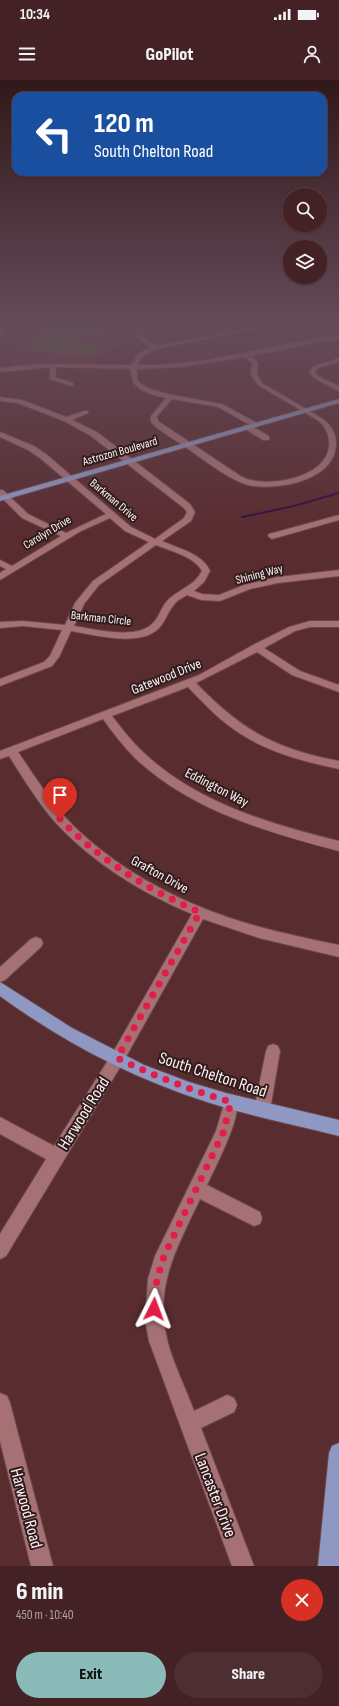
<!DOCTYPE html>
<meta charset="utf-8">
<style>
:root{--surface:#432124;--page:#4d2e31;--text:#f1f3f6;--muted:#afa3a6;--line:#5b3e41;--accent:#8bbbb9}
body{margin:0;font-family:"Sofia Sans Condensed",sans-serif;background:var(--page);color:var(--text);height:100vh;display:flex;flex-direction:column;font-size:15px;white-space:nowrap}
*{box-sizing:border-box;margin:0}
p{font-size:13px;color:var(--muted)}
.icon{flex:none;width:22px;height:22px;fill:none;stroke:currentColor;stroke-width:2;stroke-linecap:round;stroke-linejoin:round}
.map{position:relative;height:1486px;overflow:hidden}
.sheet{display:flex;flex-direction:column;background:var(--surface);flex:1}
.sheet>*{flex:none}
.hud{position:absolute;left:12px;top:12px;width:315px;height:84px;border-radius:12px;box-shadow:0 1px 3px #0004,0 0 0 1px var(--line);background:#1a4fa0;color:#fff;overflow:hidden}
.tools{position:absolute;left:283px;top:108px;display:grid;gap:8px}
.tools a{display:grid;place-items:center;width:44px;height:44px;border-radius:50%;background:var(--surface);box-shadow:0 1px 3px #0004,0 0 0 1px var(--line);font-size:20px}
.pin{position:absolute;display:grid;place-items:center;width:34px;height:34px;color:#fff;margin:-41px -17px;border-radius:50% 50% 50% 0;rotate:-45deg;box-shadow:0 0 4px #0007}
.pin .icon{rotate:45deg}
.me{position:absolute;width:44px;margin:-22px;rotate:3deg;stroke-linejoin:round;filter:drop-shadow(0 0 3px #0008)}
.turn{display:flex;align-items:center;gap:14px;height:84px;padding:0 16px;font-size:18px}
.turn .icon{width:52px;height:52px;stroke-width:2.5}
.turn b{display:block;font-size:28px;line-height:34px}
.round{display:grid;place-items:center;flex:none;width:42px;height:42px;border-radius:21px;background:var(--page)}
.head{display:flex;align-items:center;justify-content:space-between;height:68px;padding:0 16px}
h1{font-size:24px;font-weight:800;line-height:30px}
.button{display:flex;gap:8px;margin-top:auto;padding:8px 16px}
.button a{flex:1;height:46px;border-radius:24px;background:var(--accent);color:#111;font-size:16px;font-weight:800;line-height:46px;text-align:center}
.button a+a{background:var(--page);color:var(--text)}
.status{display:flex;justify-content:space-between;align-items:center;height:28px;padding:0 20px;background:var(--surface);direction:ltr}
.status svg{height:11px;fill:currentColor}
header{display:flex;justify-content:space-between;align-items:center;height:52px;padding:0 16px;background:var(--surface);font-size:18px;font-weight:800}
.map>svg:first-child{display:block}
.built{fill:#69363b}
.green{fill:#497231}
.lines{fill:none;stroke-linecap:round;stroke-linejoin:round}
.stream{stroke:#350d43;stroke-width:2}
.minor-casing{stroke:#6b484c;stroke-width:2}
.major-casing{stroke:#6b484c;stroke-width:2}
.minor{fill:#a57174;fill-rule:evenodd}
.major{fill:#8e98c2;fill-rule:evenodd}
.route{stroke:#e11d48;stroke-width:7;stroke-dasharray:0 12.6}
.labels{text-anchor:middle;stroke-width:4;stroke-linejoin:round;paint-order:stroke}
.far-street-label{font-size:12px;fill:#fef1f2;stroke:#311c1d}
.street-label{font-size:14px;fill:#fef1f2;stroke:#311c1d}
.near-street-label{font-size:17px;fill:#fef1f2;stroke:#311c1d}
</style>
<div class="status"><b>10:34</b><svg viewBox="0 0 49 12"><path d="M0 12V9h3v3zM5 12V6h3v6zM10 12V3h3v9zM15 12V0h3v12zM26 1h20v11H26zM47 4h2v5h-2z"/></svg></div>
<header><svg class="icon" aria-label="menu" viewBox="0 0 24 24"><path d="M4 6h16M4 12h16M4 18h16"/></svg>GoPilot<svg class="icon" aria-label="person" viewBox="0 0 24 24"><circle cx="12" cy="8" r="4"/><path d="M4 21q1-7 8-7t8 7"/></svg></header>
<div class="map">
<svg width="339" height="1486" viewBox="0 0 339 1486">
<rect width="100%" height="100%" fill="#592c30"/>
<path class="built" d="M36 245H117L113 248 112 254 113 260 120 267 108 271 110 276H98L96 285 14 286 11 279Z"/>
<path class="green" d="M89 245H104L105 250C96 260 54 253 40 252L42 249 54 247 67 248Z
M44 253 80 256 72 263H98L94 274 29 272 34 261H36L41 254Z"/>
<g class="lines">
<path class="stream" d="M242 437 294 426 339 413"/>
<g class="minor-casing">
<path id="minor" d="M4 245H10L0 256V250Z
M142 245H149L143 251 142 256 156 266 263 245H276L162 268C152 271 141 274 138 285H161L202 281 323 257 339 256V260L323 261 251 276 258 283 257 295 262 303 323 339C331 345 337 355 336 365 334 401 277 411 248 405 231 401 197 375 181 364 171 357 159 351 151 342V336L166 318C149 314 129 310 131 289L56 287 55 297 73 303V305L71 306 50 299V287L0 292V288L40 284 131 285 138 274 150 267 136 256 137 250ZM245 277 252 283 251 295 258 305 319 341C326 347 330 357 329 366 327 398 266 409 242 397L158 341 157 336 172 319 218 327 250 345H245V349L263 360H269V356L253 347H257V343L222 324 172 315 150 309 141 304 137 299V289L181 287Z
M339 278V282L318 288 315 292 318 296 339 306V311L314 298 309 292 314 286Z
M0 317 22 320 66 337 84 331H88V333L72 340 97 352 190 424 195 432 191 441 162 461C179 469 202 473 210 491L204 502 194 511 202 514 219 515 244 505 278 497 339 490V496L278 503 250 509 220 521 201 520 187 515C182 518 176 521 173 526 167 533 165 543 158 549 139 567 94 555 71 551L59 577 52 586 0 606V599L44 582 50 576 62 550 23 546 0 548V542L23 541 65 545 75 523 93 501 149 462 125 451 110 438 81 451 0 500V493L6 489 0 486V480L12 486 61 456 22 438 0 416V410H3L28 434 66 453 106 434 40 378 28 370 0 357V352L34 366 46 374 131 447 155 459 184 438 187 432 184 428 91 356 64 341 18 323 0 321ZM156 465C170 471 194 476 202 491 195 505 180 509 169 519 161 526 160 537 152 544 136 560 94 549 74 546L84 524 99 505Z
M339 435V440L272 459 268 456 269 454Z
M310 541H339V547H310L295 551 264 568 300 591 339 605V612L292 595 257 572 196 603C241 650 275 669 339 681V689C300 681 260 670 228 645 213 634 201 620 188 607L112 636C122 649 132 662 144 673 197 723 270 744 339 761V771C267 752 192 731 136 679 124 667 113 653 103 639L18 672C33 694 47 716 64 736 109 785 174 820 236 840 270 851 305 858 339 865V877L259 858 203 839 122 984 6 1176 0 1179V1154L46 1079 0 1054V1037L54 1066 112 974 192 834C142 813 93 783 56 743 38 723 24 699 9 676L0 679V671L199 595 253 565 289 547Z
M36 857 41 859 43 863 41 867 5 900 0 902V887L31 859Z
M273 964 278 966 280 971 270 1030 267 1035 262 1037 257 1035 254 1030 266 971 268 966Z
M231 1015 236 1017C244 1034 215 1087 207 1105L260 1132 262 1138 260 1144 254 1146 200 1119C178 1166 154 1205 167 1259 172 1281 186 1309 194 1331L227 1315 234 1318 237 1325 234 1332 201 1348 254 1486H232L149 1261 145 1240 148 1199 155 1176 216 1051 226 1017Z
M0 1313 7 1316 10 1323 53 1486H31L0 1361Z"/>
</g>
<g class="major-casing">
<path id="major" d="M339 319V323L0 421V416Z
M0 902 72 948 144 985 189 1002 226 1013 339 1040V1056C295 1045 250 1036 207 1022 132 998 63 962 0 916Z
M339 1363V1486H318L329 1373 332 1366Z"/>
</g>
<use href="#minor" class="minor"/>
<use href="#major" class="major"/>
</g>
<linearGradient id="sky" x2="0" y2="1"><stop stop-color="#31181a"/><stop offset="0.54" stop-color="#644b59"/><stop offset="1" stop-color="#644b59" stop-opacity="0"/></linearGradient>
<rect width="339" height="453" fill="url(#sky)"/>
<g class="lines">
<path class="route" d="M60 739C100 780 148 810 200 832L117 978C154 996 191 1010 231 1022L223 1053 164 1176 157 1199 154 1229"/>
</g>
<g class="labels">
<g class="far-street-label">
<text transform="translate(120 371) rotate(-16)" y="4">Astrozon Boulevard</text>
<text transform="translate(114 420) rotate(40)" y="4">Barkman Drive</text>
<text transform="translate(47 452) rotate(-31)" y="4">Carolyn Drive</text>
<text transform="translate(259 494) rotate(-15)" y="4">Shining Way</text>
<text transform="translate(101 538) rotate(6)" y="4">Barkman Circle</text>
</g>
<g class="street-label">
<text transform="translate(166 596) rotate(-22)" y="5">Gatewood Drive</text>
<text transform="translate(217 707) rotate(27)" y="5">Eddington Way</text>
<text transform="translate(160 794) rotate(29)" y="5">Grafton Drive</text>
</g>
<g class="near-street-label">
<text transform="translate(213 994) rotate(18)" y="6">South Chelton Road</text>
<text transform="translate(83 1033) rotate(-58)" y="6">Harwood Road</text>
<text transform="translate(216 1415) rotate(69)" y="6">Lancaster Drive</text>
<text transform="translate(27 1428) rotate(75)" y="6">Harwood Road</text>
</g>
</g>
</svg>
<div class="tools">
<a><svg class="icon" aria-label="search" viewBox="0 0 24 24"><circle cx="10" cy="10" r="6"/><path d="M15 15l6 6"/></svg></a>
<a><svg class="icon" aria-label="layers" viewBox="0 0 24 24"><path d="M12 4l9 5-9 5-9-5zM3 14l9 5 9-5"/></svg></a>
</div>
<div class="pin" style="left:60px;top:739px;background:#d93025"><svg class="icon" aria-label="arrive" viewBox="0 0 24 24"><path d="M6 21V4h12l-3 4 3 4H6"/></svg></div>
<svg class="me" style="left:154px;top:1229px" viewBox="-20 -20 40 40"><path d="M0-17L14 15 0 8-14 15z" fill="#e11d48" stroke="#fff" stroke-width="4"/></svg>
<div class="hud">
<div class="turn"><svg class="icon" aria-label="left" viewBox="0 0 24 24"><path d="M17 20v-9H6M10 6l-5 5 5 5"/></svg><div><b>120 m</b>South Chelton Road</div></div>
</div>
</div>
<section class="sheet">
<div class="head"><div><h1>6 min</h1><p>450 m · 10:40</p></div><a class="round" style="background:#d93025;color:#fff"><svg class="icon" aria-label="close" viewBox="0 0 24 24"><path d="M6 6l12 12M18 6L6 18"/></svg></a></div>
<div class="button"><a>Exit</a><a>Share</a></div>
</section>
